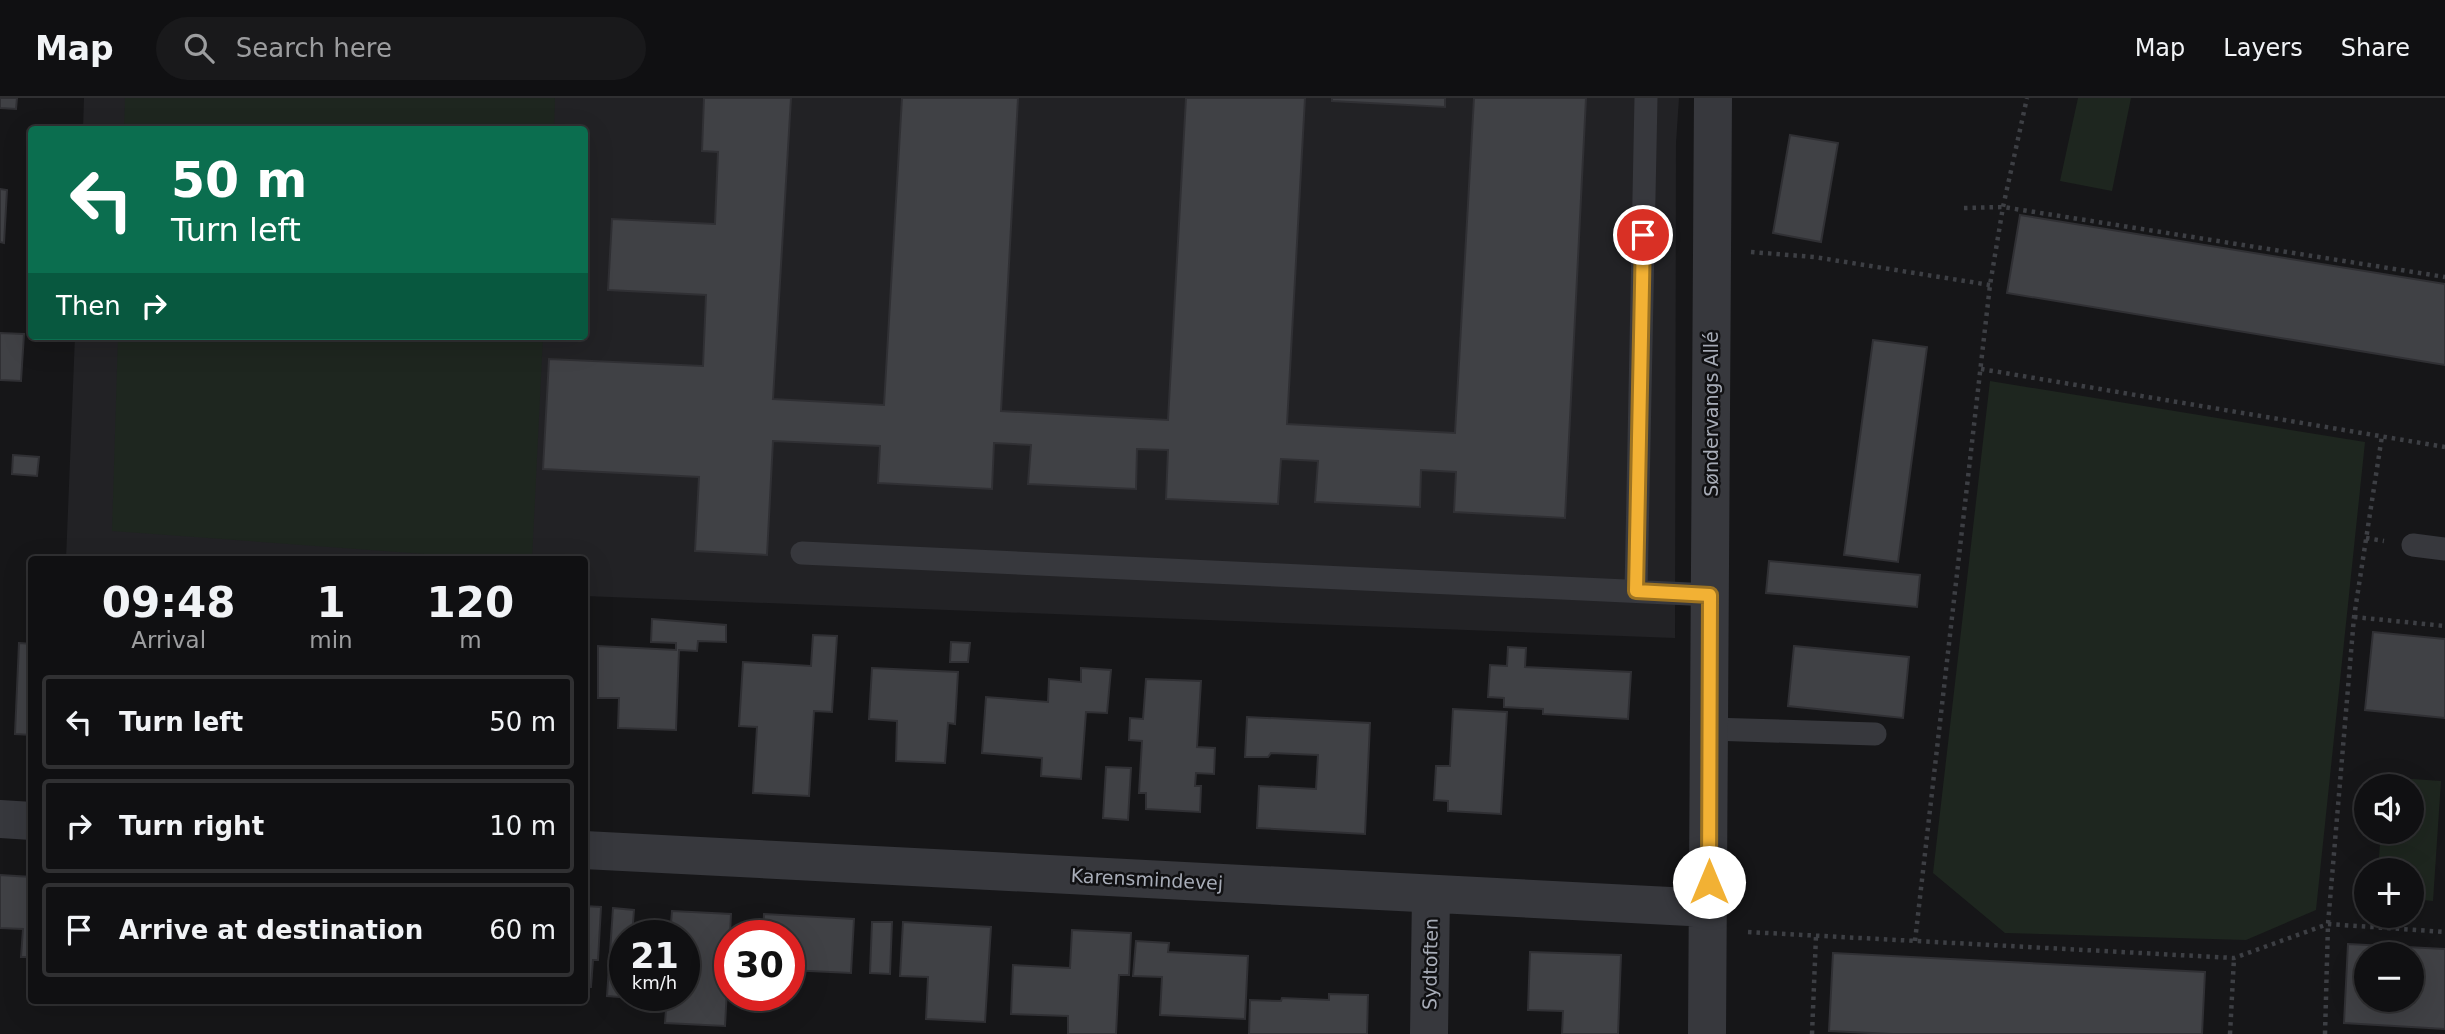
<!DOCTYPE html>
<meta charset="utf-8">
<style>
:root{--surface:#101012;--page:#19191b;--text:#f1f3f6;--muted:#9c9d9f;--line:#303032}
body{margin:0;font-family:"DejaVu Sans",sans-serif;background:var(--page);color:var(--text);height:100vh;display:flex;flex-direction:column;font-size:26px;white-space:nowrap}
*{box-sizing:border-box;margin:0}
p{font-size:23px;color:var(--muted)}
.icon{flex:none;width:38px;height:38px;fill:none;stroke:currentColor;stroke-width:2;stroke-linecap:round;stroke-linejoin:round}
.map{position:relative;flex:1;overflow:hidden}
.sheet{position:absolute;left:28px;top:458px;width:560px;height:448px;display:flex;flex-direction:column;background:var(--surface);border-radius:7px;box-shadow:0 7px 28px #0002,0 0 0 2px var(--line)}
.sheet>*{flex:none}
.banner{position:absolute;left:28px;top:28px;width:560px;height:214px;border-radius:7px;box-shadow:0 7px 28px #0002,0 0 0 2px var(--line);background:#0b6e4f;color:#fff;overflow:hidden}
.fabs{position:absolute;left:2354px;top:676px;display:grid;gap:14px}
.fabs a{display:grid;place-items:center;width:70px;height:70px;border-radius:50%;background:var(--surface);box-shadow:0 7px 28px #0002,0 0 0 2px var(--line);font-size:35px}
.speed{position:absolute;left:609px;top:822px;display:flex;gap:14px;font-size:35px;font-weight:700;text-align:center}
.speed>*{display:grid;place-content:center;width:91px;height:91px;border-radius:50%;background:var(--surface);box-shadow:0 7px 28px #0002,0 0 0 2px var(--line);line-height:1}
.speed small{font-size:18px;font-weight:400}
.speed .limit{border:10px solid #d22;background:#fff;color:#111}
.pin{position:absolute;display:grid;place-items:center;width:60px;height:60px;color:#fff;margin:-30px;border:4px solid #fff;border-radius:50%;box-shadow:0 2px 7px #0007}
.me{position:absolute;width:77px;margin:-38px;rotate:0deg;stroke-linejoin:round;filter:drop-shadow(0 0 5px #0008)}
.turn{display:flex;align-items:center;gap:24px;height:147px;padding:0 28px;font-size:32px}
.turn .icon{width:91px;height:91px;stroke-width:2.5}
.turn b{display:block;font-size:49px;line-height:60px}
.then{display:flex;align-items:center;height:66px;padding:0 28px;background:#0003;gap:14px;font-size:26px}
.eta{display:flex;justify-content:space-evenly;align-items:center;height:119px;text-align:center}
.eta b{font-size:42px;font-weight:700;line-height:49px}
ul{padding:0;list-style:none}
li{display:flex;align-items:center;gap:21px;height:94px;margin:0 14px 10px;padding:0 14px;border:4px solid var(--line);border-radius:7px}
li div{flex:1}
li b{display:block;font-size:26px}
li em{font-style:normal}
header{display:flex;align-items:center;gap:42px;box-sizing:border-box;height:98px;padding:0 35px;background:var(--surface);border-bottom:2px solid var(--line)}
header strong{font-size:33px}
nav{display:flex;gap:38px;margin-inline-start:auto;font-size:24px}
.search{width:490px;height:63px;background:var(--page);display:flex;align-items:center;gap:18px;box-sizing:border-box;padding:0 24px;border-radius:38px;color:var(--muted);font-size:26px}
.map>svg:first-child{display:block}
.built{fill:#222225}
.green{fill:#1e261f}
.building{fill:#404145;stroke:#303034;stroke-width:2;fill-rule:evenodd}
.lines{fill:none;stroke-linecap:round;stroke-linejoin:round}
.path{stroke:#3d3f44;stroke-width:4.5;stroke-dasharray:3.5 5;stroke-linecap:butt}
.lane{stroke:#37383d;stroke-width:23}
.street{stroke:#37383d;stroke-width:38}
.route-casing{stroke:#9d7322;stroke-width:18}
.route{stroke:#f2b134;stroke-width:12}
.labels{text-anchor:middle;stroke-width:5;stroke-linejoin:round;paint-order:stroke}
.street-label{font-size:19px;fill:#a8adb8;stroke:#111113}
</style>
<header>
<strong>Map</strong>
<div class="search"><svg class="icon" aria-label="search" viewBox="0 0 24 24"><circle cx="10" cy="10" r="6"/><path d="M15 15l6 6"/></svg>Search here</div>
<nav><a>Map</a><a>Layers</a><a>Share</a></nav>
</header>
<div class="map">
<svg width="2445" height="936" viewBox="0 0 2445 936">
<rect width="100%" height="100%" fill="#161618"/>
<path class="built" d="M84 0H1679L1676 45 1675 540 585 498 584 462H66L75 238H584V32L83 31Z"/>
<path class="green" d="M125 0H555L554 31 124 32Z
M2078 0H2131L2112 93 2060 83Z
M118 238H543L532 462H506L112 433Z
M1990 283 2365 344 2316 812 2246 842 2005 835 1933 775Z
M2384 679 2441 683 2433 803 2412 801V772H2378L2381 733H2412V688H2384Z"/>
<path class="building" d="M0 0H17L16 11 0 10Z
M704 0H791L773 301 884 307 902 0H1018L1001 313 1168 322 1186 0H1305L1287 326 1455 335 1474 0H1586L1565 420 1454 414 1456 374 1421 372 1420 409 1315 404 1318 363 1281 361 1278 406 1166 401 1168 352 1137 351 1136 391 1028 386 1031 347 994 345 992 391 878 385 880 348 773 343 767 457 695 453 699 379 543 371 549 261 703 268 706 197 608 192 612 121 715 126 718 54 702 53Z
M1332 0H1445V9L1332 3Z
M1790 37 1838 45 1821 144 1773 135Z
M0 91 7 92 4 145 0 144Z
M2020 117 2445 186V267L2007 195Z
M0 235 24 236 21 283 0 282Z
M1873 242 1927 249 1898 464 1844 457Z
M13 357 39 359 37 378 12 376Z
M1769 463 1920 477 1917 509 1766 495Z
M652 521 726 527V544L698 543 697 553 679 552 676 632 618 630 619 600H598V548L676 552V545L651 544Z
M2373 534 2445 541V620L2365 612Z
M813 537 837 538 832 614 814 613 809 698 753 695 757 629 739 628 743 564 811 568Z
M951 544 970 545 968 564H950Z
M19 545 32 546V637L15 636Z
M1794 548 1909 559 1903 620 1788 608Z
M1508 549 1526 550 1525 569 1631 574 1628 621 1543 616V611L1504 609V600L1488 599 1490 567 1507 568Z
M872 570 958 574 955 626 948 625 945 665 896 663 897 623 869 621Z
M1081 570 1111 572 1107 615 1086 614 1081 681 1041 678 1042 660 982 655 986 599 1048 604 1049 581 1081 584Z
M1146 581 1201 583 1197 649 1215 650 1214 676 1196 675 1195 688H1201L1200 714 1146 711V695H1139L1142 643 1129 642 1130 620 1143 621Z
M1453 611 1507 614 1501 716 1448 713V703L1434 702 1436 668H1450Z
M1247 619 1370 625 1365 736 1257 730 1259 688 1316 691 1318 657 1271 655 1268 659H1245Z
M1106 669 1131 670 1128 722 1103 720Z
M0 777 32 779V859H21L23 831 0 830Z
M584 808 601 809 598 862H593L591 889H584Z
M613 810 634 812 632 838H625V885L620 884 619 899 607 898Z
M672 813 731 816 725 928 665 925 667 898H684V838H670Z
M764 816 854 821 851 875 789 872V838H763Z
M872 824H892L890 876 870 875Z
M903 824 991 829 985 924 926 921 928 879 900 878Z
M1072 832 1131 835 1129 877H1119L1116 936H1068V918L1011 916 1013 867 1070 870Z
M1136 843 1169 845 1168 854 1248 858 1245 921 1160 917 1162 879 1133 878Z
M2348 846 2445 851V931L2344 925ZM2366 856H2412V901H2366Z
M1530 854 1621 857 1618 936H1562L1563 913 1528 912Z
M1833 855 2205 874 2202 936H1893L1829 933Z
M1329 896 1368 897 1367 936H1249L1250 902 1281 903 1282 900 1329 902Z"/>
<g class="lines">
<path class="path" d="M1964 110 2003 109 2445 179
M1751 154 1814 159 1990 187
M1981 271 2445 349
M2366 440 2384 443
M2354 519 2445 528
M1748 834 2234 860 2328 826 2445 834
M1915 843 1990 187 2003 109 2027 0
M1812 936 1816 838
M2230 936 2234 860
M2325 936 2328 826 2354 519 2382 338"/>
<path class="lane" d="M2413 447 2445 451
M802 455 1711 497
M1636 493 1646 0
M1710 631 1875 636"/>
<path class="street" d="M0 721 32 723
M584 752 1709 810
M1429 936 1431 796
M1707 936 1713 0"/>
</g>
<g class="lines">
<g class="route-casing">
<path id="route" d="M1643 137 1636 493 1710 497 1709 784"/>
</g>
<use href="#route" class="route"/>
</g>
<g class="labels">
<g class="street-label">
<text transform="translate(1711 316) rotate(-90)" y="7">Søndervangs Allé</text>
<text transform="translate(1147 781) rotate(3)" y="7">Karensmindevej</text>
<text transform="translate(1430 866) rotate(-89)" y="7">Sydtoften</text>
</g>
</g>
</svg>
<div class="fabs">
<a><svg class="icon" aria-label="sound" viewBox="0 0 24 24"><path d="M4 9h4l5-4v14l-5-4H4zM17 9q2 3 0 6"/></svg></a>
<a>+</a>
<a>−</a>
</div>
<div class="speed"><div>21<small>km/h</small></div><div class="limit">30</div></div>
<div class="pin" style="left:1643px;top:137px;background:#d93025"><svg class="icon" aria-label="arrive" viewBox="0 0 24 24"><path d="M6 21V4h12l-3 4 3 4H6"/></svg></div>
<svg class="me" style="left:1709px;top:784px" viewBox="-20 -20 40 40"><circle r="19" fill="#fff"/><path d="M0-13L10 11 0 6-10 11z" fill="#f2b134"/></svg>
<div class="banner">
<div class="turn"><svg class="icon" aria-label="left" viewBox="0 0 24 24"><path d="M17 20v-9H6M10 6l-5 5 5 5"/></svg><div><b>50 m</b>Turn left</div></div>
<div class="then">Then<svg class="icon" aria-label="right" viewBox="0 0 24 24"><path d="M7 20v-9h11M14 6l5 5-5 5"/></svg></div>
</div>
<section class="sheet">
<div class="eta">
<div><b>09:48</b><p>Arrival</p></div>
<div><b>1</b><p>min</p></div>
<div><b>120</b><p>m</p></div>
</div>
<ul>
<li><svg class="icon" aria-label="left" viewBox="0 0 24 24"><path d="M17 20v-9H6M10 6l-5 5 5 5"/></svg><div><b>Turn left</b></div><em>50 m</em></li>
<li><svg class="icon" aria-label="right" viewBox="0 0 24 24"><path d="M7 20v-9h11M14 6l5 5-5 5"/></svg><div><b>Turn right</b></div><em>10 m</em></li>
<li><svg class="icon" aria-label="arrive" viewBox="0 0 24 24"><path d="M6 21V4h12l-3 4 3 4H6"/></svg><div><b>Arrive at destination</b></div><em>60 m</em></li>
</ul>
</section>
</div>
